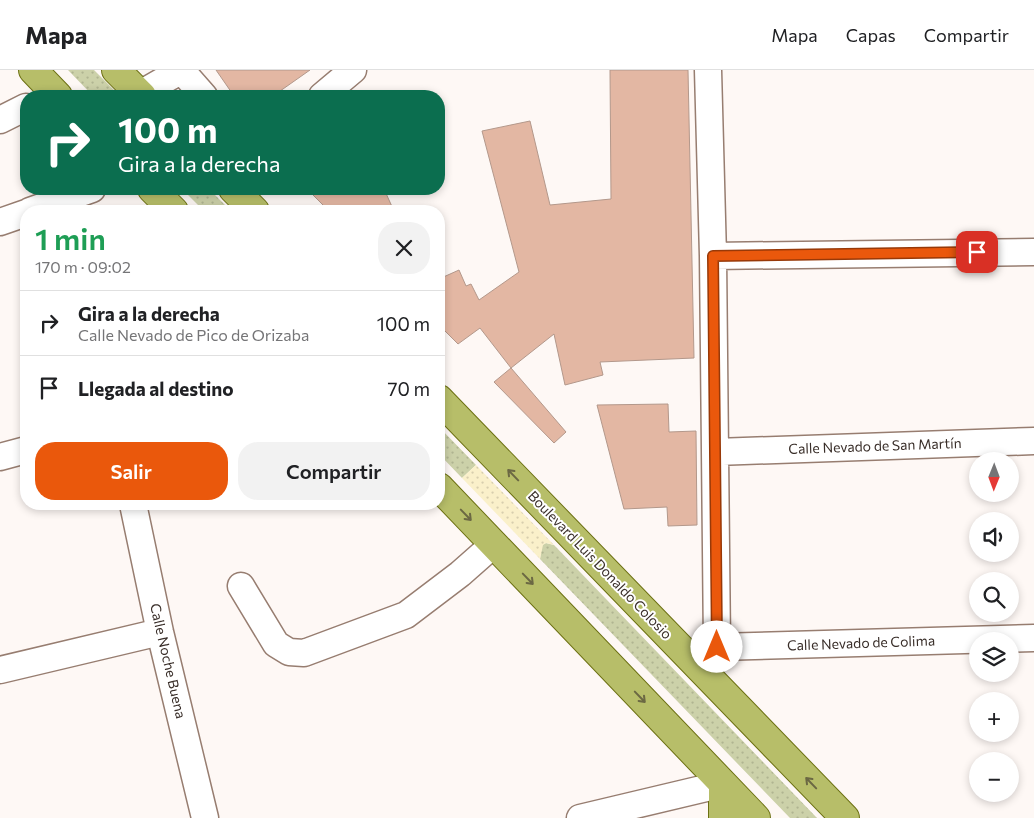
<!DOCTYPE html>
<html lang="es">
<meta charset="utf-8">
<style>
:root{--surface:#fff;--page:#f2f2f2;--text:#202124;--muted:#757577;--line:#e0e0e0;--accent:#ea580c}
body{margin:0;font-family:Commissioner,sans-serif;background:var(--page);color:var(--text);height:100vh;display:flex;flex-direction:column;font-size:19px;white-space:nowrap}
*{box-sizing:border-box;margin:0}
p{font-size:16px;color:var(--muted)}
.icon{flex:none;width:28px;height:28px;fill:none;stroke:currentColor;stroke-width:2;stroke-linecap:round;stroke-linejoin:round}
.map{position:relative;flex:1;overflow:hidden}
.details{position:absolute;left:20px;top:135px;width:425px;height:305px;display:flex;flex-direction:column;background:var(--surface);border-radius:20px;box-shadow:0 2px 8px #0003}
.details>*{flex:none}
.guide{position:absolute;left:20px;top:20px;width:425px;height:105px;border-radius:20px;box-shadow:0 2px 8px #0003;background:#0b6e4f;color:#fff;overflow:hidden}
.needle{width:32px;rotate:181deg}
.fabs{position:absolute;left:969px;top:382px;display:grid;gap:10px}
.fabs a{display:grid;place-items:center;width:50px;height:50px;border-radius:50%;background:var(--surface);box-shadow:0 2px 8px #0003;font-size:25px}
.pin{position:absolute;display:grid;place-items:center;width:42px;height:42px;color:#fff;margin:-21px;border-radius:10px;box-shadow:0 2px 8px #0006}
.me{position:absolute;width:55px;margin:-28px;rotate:0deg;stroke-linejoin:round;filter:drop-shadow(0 0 4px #0008)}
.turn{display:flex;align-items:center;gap:18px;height:105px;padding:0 15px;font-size:22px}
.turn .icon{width:65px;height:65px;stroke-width:2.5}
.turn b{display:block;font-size:35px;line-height:42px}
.round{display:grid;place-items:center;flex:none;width:52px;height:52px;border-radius:20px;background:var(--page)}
.overview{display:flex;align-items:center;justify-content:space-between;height:85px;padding:0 15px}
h1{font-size:30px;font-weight:600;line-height:38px;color:#1e9e55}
.action{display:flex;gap:10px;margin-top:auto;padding:10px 15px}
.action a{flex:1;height:58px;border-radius:20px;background:var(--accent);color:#fff;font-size:20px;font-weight:600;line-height:58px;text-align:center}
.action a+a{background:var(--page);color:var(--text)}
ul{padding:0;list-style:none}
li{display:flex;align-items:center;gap:15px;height:65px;padding:0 15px;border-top:1px solid var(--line)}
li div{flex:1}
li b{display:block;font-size:19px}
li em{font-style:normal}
header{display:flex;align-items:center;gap:30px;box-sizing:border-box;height:70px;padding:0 25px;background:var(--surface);border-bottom:1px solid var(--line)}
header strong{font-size:24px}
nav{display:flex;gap:28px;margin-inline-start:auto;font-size:18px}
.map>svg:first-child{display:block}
.grass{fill:url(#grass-dots)}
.sand{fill:url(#sand-dots)}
.building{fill:#e3b7a3;stroke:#b3988b}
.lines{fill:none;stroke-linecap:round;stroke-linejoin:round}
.minor-casing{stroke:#977d70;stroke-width:29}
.major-casing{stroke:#6c7012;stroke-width:30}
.minor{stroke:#fff;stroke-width:26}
.major{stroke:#b7be69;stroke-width:28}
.oneway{stroke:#6b6843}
.route-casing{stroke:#983908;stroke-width:12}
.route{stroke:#ea580c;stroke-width:9}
.labels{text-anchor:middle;stroke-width:4;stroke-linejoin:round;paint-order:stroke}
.street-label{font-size:14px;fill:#392e29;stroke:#fff}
</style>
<header>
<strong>Mapa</strong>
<nav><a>Mapa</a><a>Capas</a><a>Compartir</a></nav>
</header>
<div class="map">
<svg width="1034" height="748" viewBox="0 0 1034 748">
<defs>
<pattern id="grass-dots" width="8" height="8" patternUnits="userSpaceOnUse" patternTransform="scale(1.25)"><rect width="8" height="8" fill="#ccd1a9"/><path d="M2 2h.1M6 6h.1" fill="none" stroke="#b0b491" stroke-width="1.8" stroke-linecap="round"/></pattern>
<pattern id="sand-dots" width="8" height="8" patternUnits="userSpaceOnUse" patternTransform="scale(1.25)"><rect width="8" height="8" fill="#faf0ca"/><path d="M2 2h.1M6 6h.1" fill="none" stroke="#d7ceae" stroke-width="1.8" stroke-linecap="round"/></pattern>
</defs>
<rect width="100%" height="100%" fill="#fef8f5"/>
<path class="grass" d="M68 0H94L120 26H93Z
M182 119H209L231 141H204Z
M439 357 476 395 462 408 439 384Z
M546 473 554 475 817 748H790L540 489 542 475Z"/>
<path class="sand" d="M476 395 554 475 546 473 543 475 540 489 462 408Z"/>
<path class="building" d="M216 0H310L273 26H234Z
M610 0H688L694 288 600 292 603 305 565 315 554 264 511 298 480 258 458 274 439 255V209L459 200 466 216 471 214 479 230 519 202 482 61 530 51 550 135 611 129Z
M307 119H384L394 141H329Z
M511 298 566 362 554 373 494 312Z
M668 334 669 362 696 361 697 455 668 456 667 437 624 439 597 335Z"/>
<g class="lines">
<g class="minor-casing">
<path id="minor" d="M181 0 204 26
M708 0 713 186 717 577
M140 24 182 0
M322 26 353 0
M0 50 26 37
M30 141 92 119
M0 152 26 143
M713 186 1034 182
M716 382 1034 371
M0 387 26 380
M133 434 160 562 205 748
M241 516 276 574 289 582 304 583 406 545 460 504 494 474
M717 577 1034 568
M0 600 160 562
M580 748 723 714"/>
</g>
<g class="major-casing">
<path id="major" d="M33 0 58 26
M116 0 142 26
M152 119 174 141
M233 119 255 141
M439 329 845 748
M439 417 756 748
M723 714V748"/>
</g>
<use href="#minor" class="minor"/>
<use href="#major" class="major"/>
</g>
<defs><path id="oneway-shaft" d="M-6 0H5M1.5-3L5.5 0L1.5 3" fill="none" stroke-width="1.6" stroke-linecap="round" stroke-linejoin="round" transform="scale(1.25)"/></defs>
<g class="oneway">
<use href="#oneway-shaft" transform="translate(513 405) rotate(-134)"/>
<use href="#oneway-shaft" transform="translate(466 445) rotate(46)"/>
<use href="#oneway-shaft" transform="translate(528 509) rotate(46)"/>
<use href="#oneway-shaft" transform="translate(640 627) rotate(46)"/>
<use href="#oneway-shaft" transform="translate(811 713) rotate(-134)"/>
</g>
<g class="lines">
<g class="route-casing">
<path id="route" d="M717 577 713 186 977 182"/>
</g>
<use href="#route" class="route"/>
</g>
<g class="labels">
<g class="street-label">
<text transform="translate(875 376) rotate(-2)" y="5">Calle Nevado de San Martín</text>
<text transform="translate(600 495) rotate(46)" y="5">Boulevard Luis Donaldo Colosio</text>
<text transform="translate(861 573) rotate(-2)" y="5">Calle Nevado de Colima</text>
<text transform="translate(168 591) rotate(77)" y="5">Calle Noche Buena</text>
</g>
</g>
</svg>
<div class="fabs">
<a><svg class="needle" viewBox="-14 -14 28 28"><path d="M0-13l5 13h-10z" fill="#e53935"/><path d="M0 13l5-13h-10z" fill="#757577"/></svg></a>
<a><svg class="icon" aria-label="sound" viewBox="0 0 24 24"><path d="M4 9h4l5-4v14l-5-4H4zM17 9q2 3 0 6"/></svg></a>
<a><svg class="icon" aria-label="search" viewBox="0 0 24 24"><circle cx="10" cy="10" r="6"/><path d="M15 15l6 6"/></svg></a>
<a><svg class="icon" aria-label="layers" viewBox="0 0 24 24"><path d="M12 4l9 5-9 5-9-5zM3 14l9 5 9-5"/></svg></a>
<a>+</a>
<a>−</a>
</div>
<div class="pin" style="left:977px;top:182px;background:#d93025"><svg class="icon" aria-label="arrive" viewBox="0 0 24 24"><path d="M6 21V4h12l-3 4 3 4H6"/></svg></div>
<svg class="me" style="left:717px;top:577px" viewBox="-20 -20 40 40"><circle r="19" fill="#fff"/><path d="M0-13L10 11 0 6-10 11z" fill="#ea580c"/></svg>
<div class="guide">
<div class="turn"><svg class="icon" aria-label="right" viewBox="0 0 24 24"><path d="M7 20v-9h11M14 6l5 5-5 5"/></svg><div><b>100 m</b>Gira a la derecha</div></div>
</div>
<section class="details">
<div class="overview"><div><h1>1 min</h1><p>170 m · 09:02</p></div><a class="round"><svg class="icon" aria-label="close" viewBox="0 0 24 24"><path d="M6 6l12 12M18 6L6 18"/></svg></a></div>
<ul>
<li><svg class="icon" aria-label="right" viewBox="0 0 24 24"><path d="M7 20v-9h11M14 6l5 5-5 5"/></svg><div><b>Gira a la derecha</b><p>Calle Nevado de Pico de Orizaba</p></div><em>100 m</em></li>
<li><svg class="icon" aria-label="arrive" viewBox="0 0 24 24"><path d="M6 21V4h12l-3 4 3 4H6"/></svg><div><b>Llegada al destino</b></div><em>70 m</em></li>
</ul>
<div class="action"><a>Salir</a><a>Compartir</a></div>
</section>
</div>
